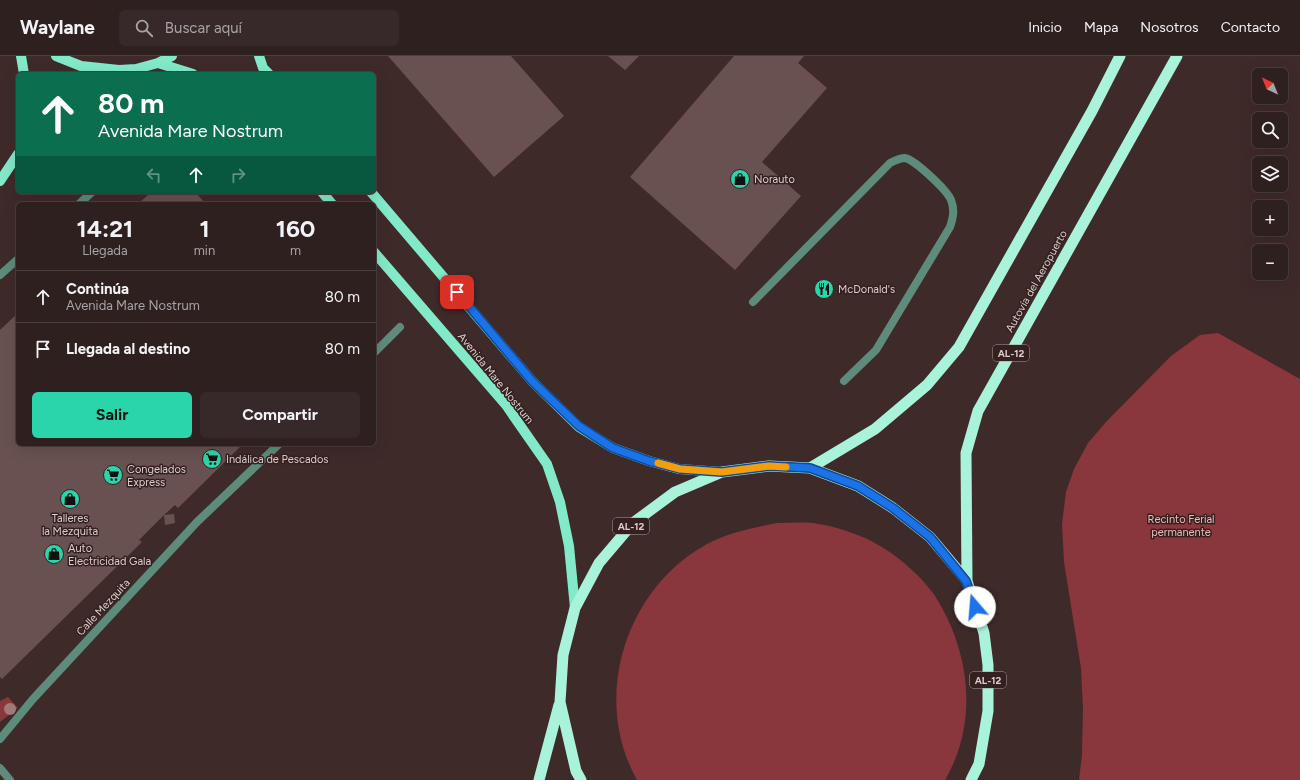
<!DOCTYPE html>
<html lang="es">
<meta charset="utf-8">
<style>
:root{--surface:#2f2020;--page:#372829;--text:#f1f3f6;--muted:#a7a3a5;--line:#4a3e3e;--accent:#2ad5ac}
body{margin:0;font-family:Figtree,sans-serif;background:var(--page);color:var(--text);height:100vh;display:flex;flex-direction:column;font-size:15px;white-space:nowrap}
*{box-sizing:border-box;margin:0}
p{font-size:13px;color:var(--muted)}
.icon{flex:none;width:22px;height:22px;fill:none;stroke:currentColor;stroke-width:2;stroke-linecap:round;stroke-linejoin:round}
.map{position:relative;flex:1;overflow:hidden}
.sheet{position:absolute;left:16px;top:146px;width:360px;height:244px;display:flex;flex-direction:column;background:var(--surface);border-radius:6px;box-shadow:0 4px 16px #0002,0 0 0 1px var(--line)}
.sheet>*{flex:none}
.guide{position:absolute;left:16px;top:16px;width:360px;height:122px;border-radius:6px;box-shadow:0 4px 16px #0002,0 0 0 1px var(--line);background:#0b6e4f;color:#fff;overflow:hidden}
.needle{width:26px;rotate:317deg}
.tools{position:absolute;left:1252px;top:12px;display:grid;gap:8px}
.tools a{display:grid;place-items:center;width:36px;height:36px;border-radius:6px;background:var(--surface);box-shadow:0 4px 16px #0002,0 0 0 1px var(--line);font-size:20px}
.pin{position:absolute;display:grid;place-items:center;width:34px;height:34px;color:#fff;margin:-17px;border-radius:8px;box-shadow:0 2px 6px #0006}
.me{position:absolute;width:44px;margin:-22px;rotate:342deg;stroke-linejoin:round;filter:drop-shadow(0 0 3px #0008)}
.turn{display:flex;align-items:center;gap:14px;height:84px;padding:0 16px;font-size:18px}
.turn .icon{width:52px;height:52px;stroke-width:2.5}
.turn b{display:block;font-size:28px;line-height:34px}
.lanes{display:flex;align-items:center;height:38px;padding:0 16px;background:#0003;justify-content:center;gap:20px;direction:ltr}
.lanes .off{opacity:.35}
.eta{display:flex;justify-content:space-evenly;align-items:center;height:68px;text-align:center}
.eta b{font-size:24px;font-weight:700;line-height:28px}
.primary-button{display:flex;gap:8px;margin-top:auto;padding:8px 16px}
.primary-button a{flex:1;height:46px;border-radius:6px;background:var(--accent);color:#111;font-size:16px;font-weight:700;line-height:46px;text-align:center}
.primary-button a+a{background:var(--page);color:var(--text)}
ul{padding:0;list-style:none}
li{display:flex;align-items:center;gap:12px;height:52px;padding:0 16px;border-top:1px solid var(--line)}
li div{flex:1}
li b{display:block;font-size:15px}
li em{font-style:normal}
header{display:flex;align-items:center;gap:24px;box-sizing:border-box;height:56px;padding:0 20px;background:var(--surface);border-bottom:1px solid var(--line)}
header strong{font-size:19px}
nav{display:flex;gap:22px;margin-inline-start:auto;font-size:14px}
.search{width:280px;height:36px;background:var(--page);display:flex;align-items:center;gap:10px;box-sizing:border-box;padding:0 14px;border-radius:6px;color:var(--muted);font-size:15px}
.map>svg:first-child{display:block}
.green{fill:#8a363d}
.building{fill:#695151}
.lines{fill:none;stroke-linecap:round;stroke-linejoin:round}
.service{stroke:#5d8c7c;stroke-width:8}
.minor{stroke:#5d8c7c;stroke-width:8}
.primary{stroke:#82e9c9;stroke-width:10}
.trunk{stroke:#a9f3db;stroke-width:11}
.tree{fill:#a07979}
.route-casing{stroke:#114b97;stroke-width:10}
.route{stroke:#1a73e8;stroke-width:7}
.slow{stroke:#f59e0b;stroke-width:7}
.labels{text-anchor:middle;stroke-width:3;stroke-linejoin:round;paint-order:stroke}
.shield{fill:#352020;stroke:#ab9a9a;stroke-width:1}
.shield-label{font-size:10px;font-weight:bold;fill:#ddcece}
.poi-label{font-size:11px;fill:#ddcece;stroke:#352020;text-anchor:start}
.street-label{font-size:11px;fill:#ddcece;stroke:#352020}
.park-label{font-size:11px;fill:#f0baba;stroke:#352020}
</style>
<header>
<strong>Waylane</strong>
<div class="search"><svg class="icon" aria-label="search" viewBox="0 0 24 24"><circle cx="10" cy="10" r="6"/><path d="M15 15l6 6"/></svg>Buscar aquí</div>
<nav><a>Inicio</a><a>Mapa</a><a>Nosotros</a><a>Contacto</a></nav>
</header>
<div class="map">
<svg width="1300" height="724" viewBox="0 0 1300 724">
<rect width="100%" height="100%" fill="#3f2a2a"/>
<path class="green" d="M1218 277 1300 323V724H1079L1082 699 1083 653 1081 612 1064 506 1062 468 1066 436 1074 413 1088 387 1106 366 1171 300 1200 279Z
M777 467C789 467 801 466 813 467 835 470 863 479 882 491 900 502 923 522 935 540 970 595 979 666 945 724H637C591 642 625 533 707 488 729 476 753 472 777 467Z
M8 641 18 652 0 666V645Z"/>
<path class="building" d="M388 0H511L564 60 494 121Z
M608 0H639L625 14Z
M734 0H804L798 7 827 32 762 106 801 140 735 214 630 121Z
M151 136H195L206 148H138Z
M18 257V388H243L178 452 175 449 164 459 139 484 142 486 2 623 0 621V274Z
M174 458 175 467 165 469 164 459Z"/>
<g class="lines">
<path class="service" d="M79 148 92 136
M0 219 18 203
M753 246 890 107C894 105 900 102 905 102 915 104 947 134 951 144 955 154 953 162 950 171L876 294 844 325"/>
<path class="minor" d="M374 297 400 271
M0 683 33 643 197 466 279 388
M0 712 10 724"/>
<path class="primary" d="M21 0 24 18
M56 0 81 10 119 14 136 13 158 7 172 0
M259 0 263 12 269 18
M158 7 193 18
M0 125 18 98
M322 136 332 148
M371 136 532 325 579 371 613 392 649 405 679 413 722 416
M374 196 506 349 547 408 560 446 569 490 575 552"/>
<path class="trunk" d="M810 412 875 373 927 329 959 291 1092 55 1120 0
M967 525 966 397 978 355 1177 0
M539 724 559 649
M581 724 576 715 560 646 563 599 575 552 599 507 633 467 675 436 722 416 769 410 810 412 858 430 893 452 930 481 967 525 984 577 988 609V655L979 708 971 724"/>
</g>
<circle class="tree" cx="10" cy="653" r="6"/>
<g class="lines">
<g class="route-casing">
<path id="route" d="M457 236 532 325 579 370 613 392 649 405 680 413 722 416 769 410 810 412 858 430 893 452 930 481 966 525 975 551"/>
</g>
<use href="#route" class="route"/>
<path class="slow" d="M658 407 680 413 722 416 769 410 786 411"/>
</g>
<defs>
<g id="shop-disc" transform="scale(1)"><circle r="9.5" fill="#2ad5ac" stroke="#352020"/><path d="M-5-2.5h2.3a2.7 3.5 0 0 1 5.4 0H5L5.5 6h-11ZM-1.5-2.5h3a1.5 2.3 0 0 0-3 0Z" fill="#111"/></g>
<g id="restaurant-disc" transform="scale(1)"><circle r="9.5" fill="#2ad5ac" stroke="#352020"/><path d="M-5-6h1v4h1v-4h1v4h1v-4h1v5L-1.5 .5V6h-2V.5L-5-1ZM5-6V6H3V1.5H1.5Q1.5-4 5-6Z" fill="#111"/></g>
<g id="supermarket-disc" transform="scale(1)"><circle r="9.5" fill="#2ad5ac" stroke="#352020"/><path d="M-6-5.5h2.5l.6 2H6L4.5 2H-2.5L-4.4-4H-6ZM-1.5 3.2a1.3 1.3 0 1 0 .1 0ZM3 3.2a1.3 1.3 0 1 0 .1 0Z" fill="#111"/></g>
</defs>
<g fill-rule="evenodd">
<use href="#shop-disc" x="740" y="123"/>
<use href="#restaurant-disc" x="824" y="233"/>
<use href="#supermarket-disc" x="212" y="403"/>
<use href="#supermarket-disc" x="113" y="419"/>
<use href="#shop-disc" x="70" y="443"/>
<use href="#shop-disc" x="54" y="498"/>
</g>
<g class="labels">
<g class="shield">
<rect x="993" y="289" width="36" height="16" rx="3"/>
<rect x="613" y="462" width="36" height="16" rx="3"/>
<rect x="970" y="616" width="36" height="16" rx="3"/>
</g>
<g class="shield-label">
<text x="1011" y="301">AL-12</text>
<text x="631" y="474">AL-12</text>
<text x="988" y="628">AL-12</text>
</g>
<g class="poi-label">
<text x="754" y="127">Norauto</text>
<text x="838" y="237">McDonald's</text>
<text x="226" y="407">Indálica de Pescados</text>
<text x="127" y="417">Congelados<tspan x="127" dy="13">Express</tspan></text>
<text x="70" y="466" text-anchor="middle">Talleres<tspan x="70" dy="13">la Mezquita</tspan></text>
<text x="68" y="496">Auto<tspan x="68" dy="13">Electricidad Gala</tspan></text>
</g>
<g class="street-label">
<text transform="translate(1036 225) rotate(-61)" y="4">Autovía del Aeropuerto</text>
<text transform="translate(496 322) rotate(51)" y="4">Avenida Mare Nostrum</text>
<text transform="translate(103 551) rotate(-47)" y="4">Calle Mezquita</text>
</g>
<g class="park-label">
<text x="1181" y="467">Recinto Ferial<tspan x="1181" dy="13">permanente</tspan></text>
</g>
</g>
</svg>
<div class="tools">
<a><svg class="needle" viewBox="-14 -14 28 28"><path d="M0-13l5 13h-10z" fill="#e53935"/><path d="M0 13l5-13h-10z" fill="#a7a3a5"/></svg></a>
<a><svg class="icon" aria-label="search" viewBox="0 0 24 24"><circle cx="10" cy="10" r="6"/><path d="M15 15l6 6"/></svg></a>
<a><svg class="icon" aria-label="layers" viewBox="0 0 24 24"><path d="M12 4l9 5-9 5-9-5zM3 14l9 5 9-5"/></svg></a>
<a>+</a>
<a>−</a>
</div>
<div class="pin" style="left:457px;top:236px;background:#d93025"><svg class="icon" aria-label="arrive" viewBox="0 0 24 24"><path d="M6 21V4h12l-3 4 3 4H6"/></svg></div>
<svg class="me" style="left:975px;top:551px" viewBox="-20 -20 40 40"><circle r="19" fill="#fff"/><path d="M0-13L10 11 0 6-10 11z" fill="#1a73e8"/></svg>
<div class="guide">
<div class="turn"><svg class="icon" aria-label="ahead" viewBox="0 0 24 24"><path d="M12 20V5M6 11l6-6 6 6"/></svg><div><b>80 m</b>Avenida Mare Nostrum</div></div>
<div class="lanes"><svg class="icon off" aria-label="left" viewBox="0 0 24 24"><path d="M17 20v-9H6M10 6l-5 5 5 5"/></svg><svg class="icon" aria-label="ahead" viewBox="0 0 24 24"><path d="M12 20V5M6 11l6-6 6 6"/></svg><svg class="icon off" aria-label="right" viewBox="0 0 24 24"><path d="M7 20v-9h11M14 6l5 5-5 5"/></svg></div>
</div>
<section class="sheet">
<div class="eta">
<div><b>14:21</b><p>Llegada</p></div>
<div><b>1</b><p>min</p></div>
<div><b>160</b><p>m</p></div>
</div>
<ul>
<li><svg class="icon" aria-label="ahead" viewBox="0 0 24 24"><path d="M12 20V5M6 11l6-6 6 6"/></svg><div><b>Continúa</b><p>Avenida Mare Nostrum</p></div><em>80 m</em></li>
<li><svg class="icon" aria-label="arrive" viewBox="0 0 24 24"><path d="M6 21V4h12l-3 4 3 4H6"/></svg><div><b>Llegada al destino</b></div><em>80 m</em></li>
</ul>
<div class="primary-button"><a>Salir</a><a>Compartir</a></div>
</section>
</div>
